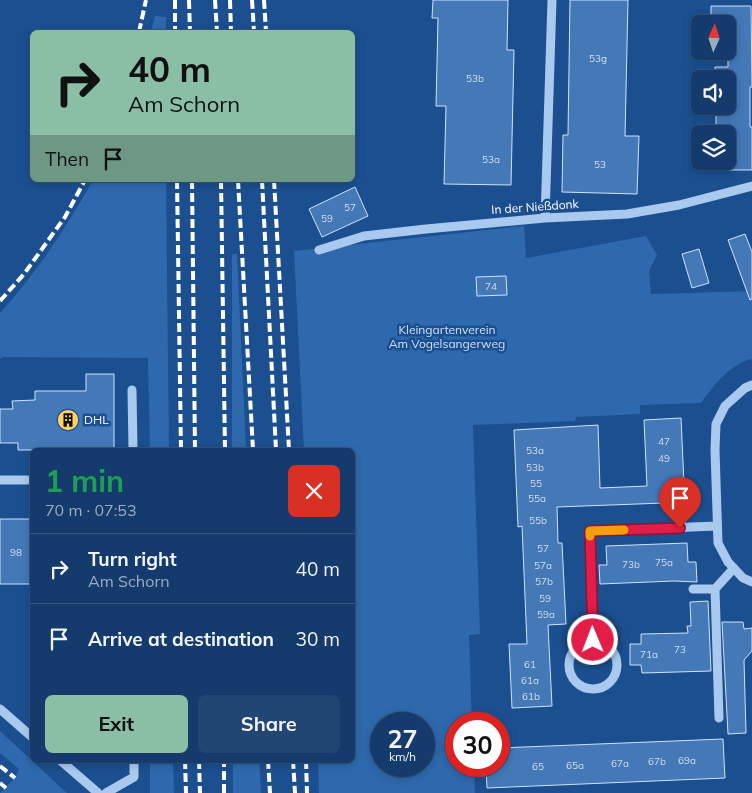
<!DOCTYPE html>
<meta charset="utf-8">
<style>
:root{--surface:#143b6b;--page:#214673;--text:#f1f3f6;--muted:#9dadc1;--line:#33557e;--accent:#8abfa5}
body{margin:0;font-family:Mulish,sans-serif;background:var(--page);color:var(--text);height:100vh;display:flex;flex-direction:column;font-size:19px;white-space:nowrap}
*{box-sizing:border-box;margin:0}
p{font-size:16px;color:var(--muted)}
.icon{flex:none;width:28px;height:28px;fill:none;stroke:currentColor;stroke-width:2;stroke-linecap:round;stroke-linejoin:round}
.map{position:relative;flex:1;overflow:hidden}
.sheet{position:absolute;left:30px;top:448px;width:325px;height:315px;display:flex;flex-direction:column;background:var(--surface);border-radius:8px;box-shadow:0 2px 8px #0003,0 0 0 1px var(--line)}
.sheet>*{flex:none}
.hud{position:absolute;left:30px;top:30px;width:325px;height:152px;border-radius:8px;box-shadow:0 2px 8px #0003,0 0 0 1px var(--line);background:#8abfa5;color:#111;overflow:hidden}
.needle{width:32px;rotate:3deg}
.controls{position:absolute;left:691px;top:15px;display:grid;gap:10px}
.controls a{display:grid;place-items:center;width:45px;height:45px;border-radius:8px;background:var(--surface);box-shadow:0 2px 8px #0003,0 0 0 1px var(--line);font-size:25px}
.speed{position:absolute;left:370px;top:712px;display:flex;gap:10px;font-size:25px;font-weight:700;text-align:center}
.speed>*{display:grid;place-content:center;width:65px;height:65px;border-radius:50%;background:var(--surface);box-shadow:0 2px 8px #0003,0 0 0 1px var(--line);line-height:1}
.speed small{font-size:12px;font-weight:400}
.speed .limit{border:8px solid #d22;background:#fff;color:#111}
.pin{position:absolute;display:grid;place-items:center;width:42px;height:42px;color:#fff;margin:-51px -21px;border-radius:50% 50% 50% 0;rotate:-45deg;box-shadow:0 0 5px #0007}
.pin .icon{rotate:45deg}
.me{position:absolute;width:55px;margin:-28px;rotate:359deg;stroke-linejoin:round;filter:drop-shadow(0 0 4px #0008)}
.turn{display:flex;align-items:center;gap:18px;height:105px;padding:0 15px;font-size:22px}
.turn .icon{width:65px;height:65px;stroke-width:2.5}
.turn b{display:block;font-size:35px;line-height:42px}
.then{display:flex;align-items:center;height:48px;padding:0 15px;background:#0003;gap:10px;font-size:19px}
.round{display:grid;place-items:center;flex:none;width:52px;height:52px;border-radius:8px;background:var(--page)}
.summary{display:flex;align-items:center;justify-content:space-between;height:85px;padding:0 15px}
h1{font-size:30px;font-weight:700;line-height:38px;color:#1e9e55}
.primary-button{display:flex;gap:10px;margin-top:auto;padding:10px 15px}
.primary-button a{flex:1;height:58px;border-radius:8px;background:var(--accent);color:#111;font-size:20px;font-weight:700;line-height:58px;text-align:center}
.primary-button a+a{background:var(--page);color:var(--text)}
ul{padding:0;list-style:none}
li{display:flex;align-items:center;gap:15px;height:70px;padding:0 15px;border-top:1px solid var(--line)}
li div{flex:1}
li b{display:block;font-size:19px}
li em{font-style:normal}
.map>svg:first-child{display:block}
.green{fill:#2e69ad;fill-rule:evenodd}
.building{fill:#4478b7;stroke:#cfe3fa}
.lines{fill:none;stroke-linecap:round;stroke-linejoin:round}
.minor{stroke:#a9c9ee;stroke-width:9}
.rail{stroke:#fff;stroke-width:4;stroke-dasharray:9 4;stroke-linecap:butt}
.route-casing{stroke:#92132f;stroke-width:12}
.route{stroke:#e11d48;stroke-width:9}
.slow{stroke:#f59e0b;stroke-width:9}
.labels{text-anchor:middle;stroke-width:5;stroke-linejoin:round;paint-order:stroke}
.number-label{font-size:10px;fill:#d0dded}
.street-label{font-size:12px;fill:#fff;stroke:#1b4f8f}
.park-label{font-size:12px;fill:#cfe3fa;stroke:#1b4f8f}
.poi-label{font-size:12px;fill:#fff;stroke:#1b4f8f;text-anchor:start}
</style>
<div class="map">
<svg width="752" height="793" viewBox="0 0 752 793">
<rect width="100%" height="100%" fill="#1b4f8f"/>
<path class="green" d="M155 16 166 17V32H151Z
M93 180H166L169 450H150L148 358 3 357 0 359V313C37 272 66 228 93 180Z
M524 226 526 258 646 236 657 255 649 271 651 294 752 291V359C730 364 714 385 701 403L640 405V414L576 417 575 421 473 425 480 634 469 635 472 724H456V766H474L475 793H319L318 760H352V450H304L294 251ZM381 724H424V766H381Z
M232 254H237L246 450H232Z
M0 731 67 793H0L15 778 19 769 0 753Z
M150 760H173L174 793H150Z
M233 760H259L261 793H233Z"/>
<path class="building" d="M433 0H508L507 50H514L511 185 444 184 446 106H436L438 18H432Z
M570 0H628L625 136H639L637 194 562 192 563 135H568Z
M711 6H751L752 87H750V127H752V170H712V161H728V134H712V127H716V106H728V79H715V67H728V24H711Z
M355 187 368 216 322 237 309 209Z
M745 234 752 252V299L750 300 728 240Z
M699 249 709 283 692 288 682 254Z
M506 276 507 295 477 296 476 277Z
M86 374H114V450H18V443H0V409H13L12 401 35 400V391H86Z
M681 418 684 484H690L691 502 557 507 558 543H562L566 624 548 625 552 706 512 708 509 644H527L522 526 518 527 514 430 598 425 600 488 647 486 644 420Z
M0 519H32V584H0Z
M687 543 688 562H696L697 582 674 581 600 584 599 565H607L606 546Z
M708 601 711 671 642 673 641 665H630V644H641V634L688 633 687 626H691L690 602Z
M722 622H743L744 629 752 628V651L744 660 746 733 728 734Z
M723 739 725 778 487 788 486 766H499V748Z"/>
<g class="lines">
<path class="minor" d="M545 218 552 0
M319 250 364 236 426 229 545 218 627 214 679 205 752 186
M752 385 745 388 725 406 716 424 715 450 718 543 728 562 743 578 752 582
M132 390 133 450
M0 480H27
M693 589H715
M593 640 590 531 717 526
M569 665a24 24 0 1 1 48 0a24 24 0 1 1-48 0Z
M0 709 32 737
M719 718 715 589 734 568
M60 760 98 793
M106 793 134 777V760"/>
<path class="rail" d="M175 0V32
M189 0 190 32
M215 0 217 32
M230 0 231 32
M252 0 254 32
M264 0 266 32
M139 32 146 0
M177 180 181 450
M192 180 195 450
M221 180 225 450
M238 180 253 450
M262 180 276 450
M274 180 289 450
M0 301 24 274 65 217 85 180
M185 760 186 793
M199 760 200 793
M268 760 270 793
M293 760 295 793
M306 760 307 793
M0 766 15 778
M0 783 6 788
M224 793V760"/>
</g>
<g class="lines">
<g class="route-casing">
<path id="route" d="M593 640 590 531 680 528"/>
</g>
<use href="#route" class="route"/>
<path class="slow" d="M590 536V531L624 530"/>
</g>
<defs>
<g id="building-disc" transform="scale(1.125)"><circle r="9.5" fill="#ffd166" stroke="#1b4f8f"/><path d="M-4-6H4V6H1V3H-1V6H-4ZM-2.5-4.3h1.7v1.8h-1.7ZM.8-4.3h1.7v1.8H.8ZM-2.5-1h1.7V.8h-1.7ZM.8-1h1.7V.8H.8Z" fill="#111"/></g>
</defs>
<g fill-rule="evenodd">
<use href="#building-disc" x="68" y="420"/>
</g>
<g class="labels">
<g class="number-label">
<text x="598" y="62">53g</text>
<text x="475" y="82">53b</text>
<text x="491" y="163">53a</text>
<text x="600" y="168">53</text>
<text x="350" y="211">57</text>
<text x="327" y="222">59</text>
<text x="491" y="290">74</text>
<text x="664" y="445">47</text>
<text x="535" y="454">53a</text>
<text x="664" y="462">49</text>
<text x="535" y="471">53b</text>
<text x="536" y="487">55</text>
<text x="537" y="502">55a</text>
<text x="538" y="524">55b</text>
<text x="543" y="552">57</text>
<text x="16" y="556">98</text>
<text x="664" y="566">75a</text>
<text x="631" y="568">73b</text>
<text x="543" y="569">57a</text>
<text x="544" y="585">57b</text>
<text x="545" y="602">59</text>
<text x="546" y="618">59a</text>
<text x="680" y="653">73</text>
<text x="649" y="658">71a</text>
<text x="530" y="668">61</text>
<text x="530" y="684">61a</text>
<text x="531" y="700">61b</text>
<text x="687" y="764">69a</text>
<text x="657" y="765">67b</text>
<text x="620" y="767">67a</text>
<text x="575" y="769">65a</text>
<text x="538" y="770">65</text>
</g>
<g class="street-label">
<text transform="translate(535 207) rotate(-4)" y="4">In der Nießdonk</text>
</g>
<g class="park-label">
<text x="447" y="334">Kleingartenverein<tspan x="447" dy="14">Am Vogelsangerweg</tspan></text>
</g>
<g class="poi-label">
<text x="84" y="424">DHL</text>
</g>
</g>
</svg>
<div class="controls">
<a><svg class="needle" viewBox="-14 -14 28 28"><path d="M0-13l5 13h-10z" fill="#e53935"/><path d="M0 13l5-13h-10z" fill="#9dadc1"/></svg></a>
<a><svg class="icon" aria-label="sound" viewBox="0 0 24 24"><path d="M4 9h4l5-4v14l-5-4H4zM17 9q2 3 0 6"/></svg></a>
<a><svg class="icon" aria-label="layers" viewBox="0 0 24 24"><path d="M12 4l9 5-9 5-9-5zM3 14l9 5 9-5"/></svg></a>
</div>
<div class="speed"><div>27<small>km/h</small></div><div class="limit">30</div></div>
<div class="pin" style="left:680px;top:528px;background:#d93025"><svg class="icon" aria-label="arrive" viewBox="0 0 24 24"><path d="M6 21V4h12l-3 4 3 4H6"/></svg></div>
<svg class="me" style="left:593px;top:640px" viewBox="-20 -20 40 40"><circle r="17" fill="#e11d48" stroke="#fff" stroke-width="3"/><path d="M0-11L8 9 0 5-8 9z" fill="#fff"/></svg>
<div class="hud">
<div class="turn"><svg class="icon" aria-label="right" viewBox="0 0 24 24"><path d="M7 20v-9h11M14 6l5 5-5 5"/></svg><div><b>40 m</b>Am Schorn</div></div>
<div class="then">Then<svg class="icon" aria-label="arrive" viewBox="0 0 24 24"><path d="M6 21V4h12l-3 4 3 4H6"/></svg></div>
</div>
<section class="sheet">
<div class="summary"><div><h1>1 min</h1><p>70 m · 07:53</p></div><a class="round" style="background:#d93025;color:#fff"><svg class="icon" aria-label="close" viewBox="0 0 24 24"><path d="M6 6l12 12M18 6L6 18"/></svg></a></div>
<ul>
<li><svg class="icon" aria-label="right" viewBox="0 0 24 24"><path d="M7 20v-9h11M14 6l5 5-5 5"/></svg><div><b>Turn right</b><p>Am Schorn</p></div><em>40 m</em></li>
<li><svg class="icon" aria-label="arrive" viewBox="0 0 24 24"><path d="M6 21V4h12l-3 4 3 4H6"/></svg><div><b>Arrive at destination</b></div><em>30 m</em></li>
</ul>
<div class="primary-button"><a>Exit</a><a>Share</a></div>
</section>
</div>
